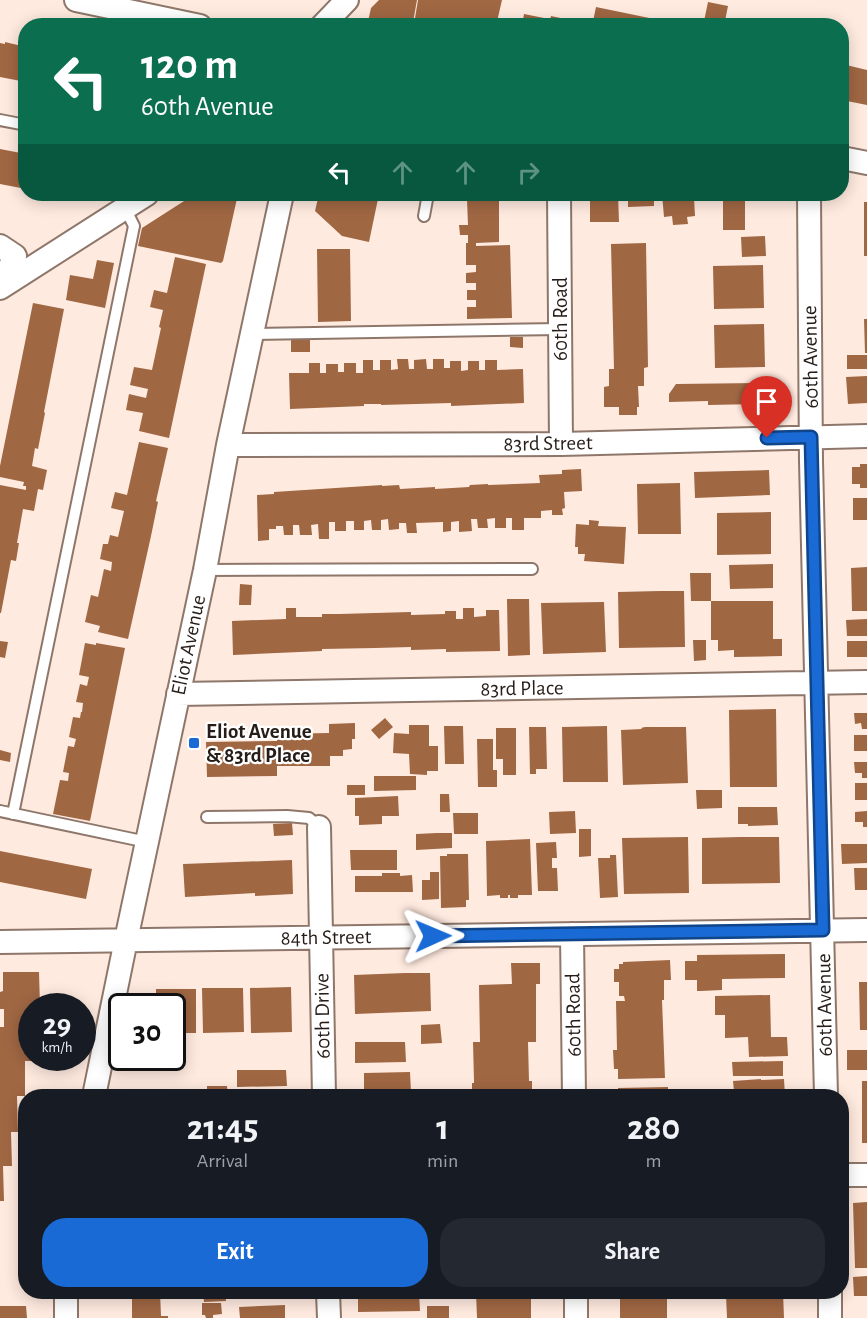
<!DOCTYPE html>
<style>
:root{--surface:#171b24;--page:#242831;--text:#f1f3f6;--muted:#9ea1a6;--accent:#196ad4}
body{margin:0;font-family:"Alegreya Sans",sans-serif;background:var(--page);color:var(--text);height:100vh;display:flex;flex-direction:column;font-size:22px;white-space:nowrap}
*{box-sizing:border-box;margin:0}
p{font-size:20px;color:var(--muted)}
.icon{flex:none;width:33px;height:33px;fill:none;stroke:currentColor;stroke-width:2;stroke-linecap:round;stroke-linejoin:round}
.map{position:relative;flex:1;overflow:hidden}
.sheet{position:absolute;left:18px;top:1089px;width:831px;height:210px;display:flex;flex-direction:column;background:var(--surface);border-radius:24px;box-shadow:0 3px 15px #0003}
.sheet>*{flex:none}
.hud{position:absolute;left:18px;top:18px;width:831px;height:183px;border-radius:24px;box-shadow:0 3px 15px #0003;background:#0b6e4f;color:#fff;overflow:hidden}
.speed{position:absolute;left:18px;top:993px;display:flex;gap:12px;font-size:30px;font-weight:700;text-align:center}
.speed>*{display:grid;place-content:center;width:78px;height:78px;border-radius:50%;background:var(--surface);box-shadow:0 3px 15px #0003;line-height:1}
.speed small{font-size:15px;font-weight:400}
.speed .limit{border:3px solid #111;border-radius:9px;background:#fff;color:#111}
.pin{position:absolute;display:grid;place-items:center;width:51px;height:51px;color:#fff;margin:-62px -26px;border-radius:50% 50% 50% 0;rotate:-45deg;box-shadow:0 0 6px #0007}
.pin .icon{rotate:45deg}
.me{position:absolute;width:66px;margin:-33px;rotate:89deg;stroke-linejoin:round;filter:drop-shadow(0 0 4px #0008)}
.turn{display:flex;align-items:center;gap:21px;height:126px;padding:0 24px;font-size:27px}
.turn .icon{width:78px;height:78px;stroke-width:2.5}
.turn b{display:block;font-size:42px;line-height:51px}
.lanes{display:flex;align-items:center;height:57px;padding:0 24px;background:#0003;justify-content:center;gap:30px;direction:ltr}
.lanes .off{opacity:.35}
.eta{display:flex;justify-content:space-evenly;align-items:center;height:102px;text-align:center}
.eta b{font-size:36px;font-weight:700;line-height:42px}
.cta{display:flex;gap:12px;margin-top:auto;padding:12px 24px}
.cta a{flex:1;height:69px;border-radius:24px;background:var(--accent);color:#fff;font-size:24px;font-weight:700;line-height:69px;text-align:center}
.cta a+a{background:var(--page);color:var(--text)}
.map>svg:first-child{display:block}
.building{fill:#a06743}
.lines{fill:none;stroke-linecap:round;stroke-linejoin:round}
.service-casing{stroke:#8e776a;stroke-width:14}
.minor-casing{stroke:#8e776a;stroke-width:26}
.service{stroke:#fff;stroke-width:10}
.minor{stroke:#fff;stroke-width:22}
.route-casing{stroke:#10458a;stroke-width:15}
.route{stroke:#196ad4;stroke-width:10}
.poi-dot{fill:#196ad4;stroke:#fff;stroke-width:2}
.labels{text-anchor:middle;stroke-width:4.5;stroke-linejoin:round;paint-order:stroke}
.street-label{font-size:21px;fill:#261d18;stroke:#fff}
.poi-label{font-size:21px;font-weight:bold;fill:#261d18;stroke:#fff;text-anchor:start}
</style>
<div class="map">
<svg width="867" height="1318" viewBox="0 0 867 1318">
<rect width="100%" height="100%" fill="#ffeadf"/>
<path class="building" d="M379 0H417L413 22H408L407 26H367L371 8Z
M418 0H502L496 26H423L414 24Z
M708 2 728 6 724 26H703Z
M596 7 659 20 658 26H592Z
M524 14 544 18 542 26H522Z
M551 16 565 19 564 26H549Z
M798 21 810 23V26H797Z
M5 42 26 47V82L0 77V43L5 44Z
M842 64 867 70V105L842 100Z
M0 149 26 154V189L0 184Z
M195 194H238L223 261 221 263 138 246 142 228Z
M319 194H379L369 242 342 236 315 211Z
M457 194H499V242L476 243V246L510 245 512 318 467 319V307H476V300H467V290H476V283H466V273L476 272V265H466V243H468V235H460L459 225H468L467 199H457Z
M590 194H618L619 222H590Z
M628 194H654V206L628 207Z
M662 194H690L691 198H694L695 216 687 217 688 224 673 225 672 216 664 217Z
M723 194H745V230H723Z
M864 202H867V256H864Z
M765 236 766 256 742 257 741 237Z
M646 243 648 367 644 368V386H638L639 407H637V415H619V407H604V387L609 386V369H614L611 244Z
M317 249H350L351 321 318 322Z
M175 257 206 264 169 438 139 431 143 413 126 410 129 394 146 398 148 389 130 385 134 367 152 370 161 328 159 327 163 310 150 307 154 290 167 293Z
M97 260 114 263 105 308 66 300 70 275 93 279Z
M763 265 764 308 714 309 713 266Z
M33 303 64 309 44 412 45 413 38 449 35 448 32 466 47 470 43 490 38 489 34 511 23 509 17 543H19L16 561 11 560 1 613H0V485L26 490V486H23L24 482 0 477V466Z
M864 319H867V353H865Z
M764 324 765 367 715 368 714 325Z
M510 337H523V348L510 347Z
M291 340H310V352H291Z
M847 355H867V369H847Z
M397 359H408L409 369H414V360L426 359 427 369H433V359H444V368H450V361H461V371L468 370V361H479V370H485V360H497V370L523 369 524 403 451 406V403L381 405V404H364V406L290 409 289 373H309V363H320V373H326V364H338V372H344V363H356V373H363V360H373V370H380V360H391V370L398 369Z
M867 376V403L848 404 846 377Z
M757 383 758 404 708 405V401L669 402V394L676 384Z
M139 442 168 448 156 501 158 502 151 536 128 639 98 632 100 626 85 622 91 595 98 597 104 569 111 571 112 562 100 559 103 544H108L110 535 118 537 124 511 111 508 115 492 127 495Z
M860 464H867V488H860V484H852V467H860Z
M581 469 582 491 564 492 565 508 562 509 563 515H552V510L541 511V518H524V530H512V518H506V528H495V518L487 519 488 528H478L477 519H471L472 531 459 532V521L451 522V531L443 532V522L416 523 417 533H407L406 523H399V529L389 530 388 519 381 520V530H372L371 520 364 521V530H354V521H346V531H335V522H329V539H319L318 524 311 525 312 535H300L299 525H293V535H284L283 526H276V529H269V540L258 541 257 495 274 494V492L382 485V486L399 485 400 489 435 487V489L469 487 470 485 488 484V485L540 483 539 475 562 474V470Z
M769 470 770 495 695 498 694 472Z
M680 483 681 534H638L637 484Z
M853 498H867V520H853Z
M771 512V554L717 555V513Z
M589 520 599 521 598 526 626 527 624 564 584 561 585 554H578V547H575L576 524 589 525Z
M773 564V588L730 589 729 565Z
M867 567V611H852L851 568Z
M690 573H711V601H773V639H782V656L734 657V650L718 651V640H711V601H691Z
M240 584 252 585 251 605H239Z
M660 591H684L685 647 619 648 618 592Z
M507 599H529L530 655 508 656Z
M604 602 606 652 543 654 541 603Z
M286 608H296V617H322V614H339L411 612V615L445 614V611H456V619H463V608H474V617L486 616V610H499L500 651 446 652V649L411 650V647L375 648 322 649V651L233 655 232 621 286 619Z
M867 619V636H847L846 620Z
M693 640H706V660L694 661Z
M0 641 8 642 5 658 0 657Z
M847 641H867V657H847Z
M85 643 96 645V643L125 648 90 821 53 814 60 780 68 781 69 773 63 772 68 746 74 747 76 739 69 737 73 717 80 718 81 712H82L83 703 76 702 80 684 87 686 89 677 79 675Z
M776 709 777 787H730L729 710Z
M854 713H867V729H862L861 723 855 724Z
M385 718 393 727 379 739 371 730Z
M355 723V739H352V749L343 750V756H330V766H277V776L207 777 206 742 277 741V734L329 733V724Z
M409 725H429V746H438V771H427V775L410 774 409 754 393 753 394 733 409 734Z
M444 726H463L464 764H445Z
M607 726 608 782H563L562 727Z
M529 727H546L547 769H536V774H530Z
M645 727H686L688 783 623 785 621 730 642 729 641 728Z
M496 728H516V775H503V759H496Z
M854 735H867V751H854Z
M477 739H493V770H497V787H478Z
M0 750 11 753 10 762 0 760Z
M854 762H867V778H862V773H855Z
M374 776H416V790L374 791Z
M855 783H867V800H855Z
M347 785H365V795H347Z
M696 790H722V808L697 809Z
M440 794H449L450 812H440Z
M398 796 399 816H382V824L359 825V816H355V798Z
M738 807H777L778 825 748 826V824H738Z
M575 811 576 833 550 834 549 812Z
M867 811V827H863V822H855V812Z
M453 813H478V834H454Z
M292 823 293 835 274 836 273 824Z
M579 829H591V856L579 857Z
M437 833H452V848L416 850V834Z
M688 837 689 893 624 894 622 838Z
M740 837H779L780 883 702 884V838Z
M530 839 532 895H518V898H510V895H508V898H500V895L487 896 486 841Z
M556 842 557 858H552V868H557L558 891H538L536 843Z
M841 844H867V863L842 864Z
M350 850H397V870H351Z
M0 851 92 869 86 899 0 882Z
M447 854H468L469 900H466V907L441 908 440 856H447Z
M610 855H616L618 897 600 898 598 858H610Z
M292 860 293 894 255 896V893L185 897 183 864Z
M854 868H867V890H855Z
M430 872H439V899L422 900V880H430Z
M382 873H400V876L412 875 413 892H355V876H382Z
M785 954V978L722 979V990L701 991H697V980H685V961H697V955Z
M670 960 671 980H664V1000H662L665 1078 618 1079V1069H614L613 1050H617L616 1001H625L624 996H619V982H614V969H619V964H623V962Z
M511 963H540V984H536V1042H528L529 1081H532V1089H535V1096H469V1091H472V1083H474V1081L473 1042H480L479 985 512 984Z
M3 972H39L40 1006H32V1061H25V1096H17L18 1132H11L12 1166H3L4 1201H0V1027H4V1009H0V992L3 991Z
M405 973H430L431 1011 355 1014 354 975Z
M859 982H867V1030H860Z
M291 987 292 1032 251 1033 250 988Z
M202 988H243L244 1032 203 1033Z
M156 989H196V1033H172V1006H156Z
M770 995 771 1037H787L788 1056 749 1057 748 1037 725 1038V1015H715V996Z
M440 1024 442 1043 421 1044V1025Z
M355 1042H405L406 1062 355 1063Z
M847 1050H867V1070H847Z
M783 1061V1076H733L732 1062Z
M237 1070H286L287 1086 237 1087Z
M410 1072 411 1093H406V1096H364V1073Z
M761 1079V1080L784 1079 785 1096H737V1091H734L733 1081Z
M862 1081H867V1143H862Z
M207 1086H227L228 1096H207Z
M668 1087V1096H618V1088Z
M720 1093V1096H701V1094Z
M867 1202V1268H855L853 1203Z
M867 1276V1296H854L853 1277Z
M132 1292H160L161 1316H168V1318H132Z
M203 1292H225L226 1301 204 1302Z
M246 1292H285V1298L246 1299Z
M358 1292H419L420 1311 358 1312Z
M476 1292H531V1318H477Z
M620 1292H667V1318H620Z
M732 1292H783L784 1318H727L726 1295H732Z
M202 1303H221L222 1314 213 1315V1318H206L205 1315H202Z
M285 1305V1318H240L239 1307Z
M0 1306H26L27 1318H0Z
M427 1306H449V1318H427Z"/>
<g class="lines">
<g class="service-casing">
<path id="service" d="M0 120 26 125
M424 216 428 194
M252 334 560 329
M205 570 532 569
M0 811 147 842
M13 814 134 226 125 208
M207 817 287 816 309 818 319 827"/>
</g>
<g class="minor-casing">
<path id="minor" d="M76 0 200 26
M322 26 347 0
M842 158 867 163
M559 194 561 444
M809 194 811 461 826 1096
M0 246 15 256 0 287
M0 288 147 194
M228 445 561 444 867 436
M178 694 867 682
M319 827 324 1096
M572 934 574 1096
M0 942 867 930
M94 1096 126 940 205 570 228 445 282 194
M842 1175H867
M66 1292V1318
M328 1292 329 1318
M576 1292V1318
M830 1292V1318"/>
</g>
<use href="#service" class="service"/>
<use href="#minor" class="minor"/>
</g>
<g class="lines">
<g class="route-casing">
<path id="route" d="M433 936 823 930 811 437 767 438"/>
</g>
<use href="#route" class="route"/>
</g>
<rect class="poi-dot" x="188" y="737" width="12" height="12" rx="3"/>
<g class="labels">
<g class="street-label">
<text transform="translate(560 319) rotate(-90)" y="7">60th Road</text>
<text transform="translate(810 357) rotate(-91)" y="7">60th Avenue</text>
<text transform="translate(548 443) rotate(-1)" y="7">83rd Street</text>
<text transform="translate(188 645) rotate(-78)" y="7">Eliot Avenue</text>
<text transform="translate(522 688) rotate(-1)" y="7">83rd Place</text>
<text transform="translate(326 937) rotate(-1)" y="7">84th Street</text>
<text transform="translate(824 1005) rotate(-91)" y="7">60th Avenue</text>
<text transform="translate(573 1015) rotate(-91)" y="7">60th Road</text>
<text transform="translate(322 1016) rotate(-91)" y="7">60th Drive</text>
</g>
<g class="poi-label">
<text x="206" y="738">Eliot Avenue<tspan x="206" dy="24">&amp; 83rd Place</tspan></text>
</g>
</g>
</svg>
<div class="speed"><div>29<small>km/h</small></div><div class="limit">30</div></div>
<div class="pin" style="left:767px;top:438px;background:#d93025"><svg class="icon" aria-label="arrive" viewBox="0 0 24 24"><path d="M6 21V4h12l-3 4 3 4H6"/></svg></div>
<svg class="me" style="left:433px;top:936px" viewBox="-20 -20 40 40"><path d="M0-17L14 15 0 8-14 15z" fill="#196ad4" stroke="#fff" stroke-width="4"/></svg>
<div class="hud">
<div class="turn"><svg class="icon" aria-label="left" viewBox="0 0 24 24"><path d="M17 20v-9H6M10 6l-5 5 5 5"/></svg><div><b>120 m</b>60th Avenue</div></div>
<div class="lanes"><svg class="icon" aria-label="left" viewBox="0 0 24 24"><path d="M17 20v-9H6M10 6l-5 5 5 5"/></svg><svg class="icon off" aria-label="ahead" viewBox="0 0 24 24"><path d="M12 20V5M6 11l6-6 6 6"/></svg><svg class="icon off" aria-label="ahead" viewBox="0 0 24 24"><path d="M12 20V5M6 11l6-6 6 6"/></svg><svg class="icon off" aria-label="right" viewBox="0 0 24 24"><path d="M7 20v-9h11M14 6l5 5-5 5"/></svg></div>
</div>
<section class="sheet">
<div class="eta">
<div><b>21:45</b><p>Arrival</p></div>
<div><b>1</b><p>min</p></div>
<div><b>280</b><p>m</p></div>
</div>
<div class="cta"><a>Exit</a><a>Share</a></div>
</section>
</div>
